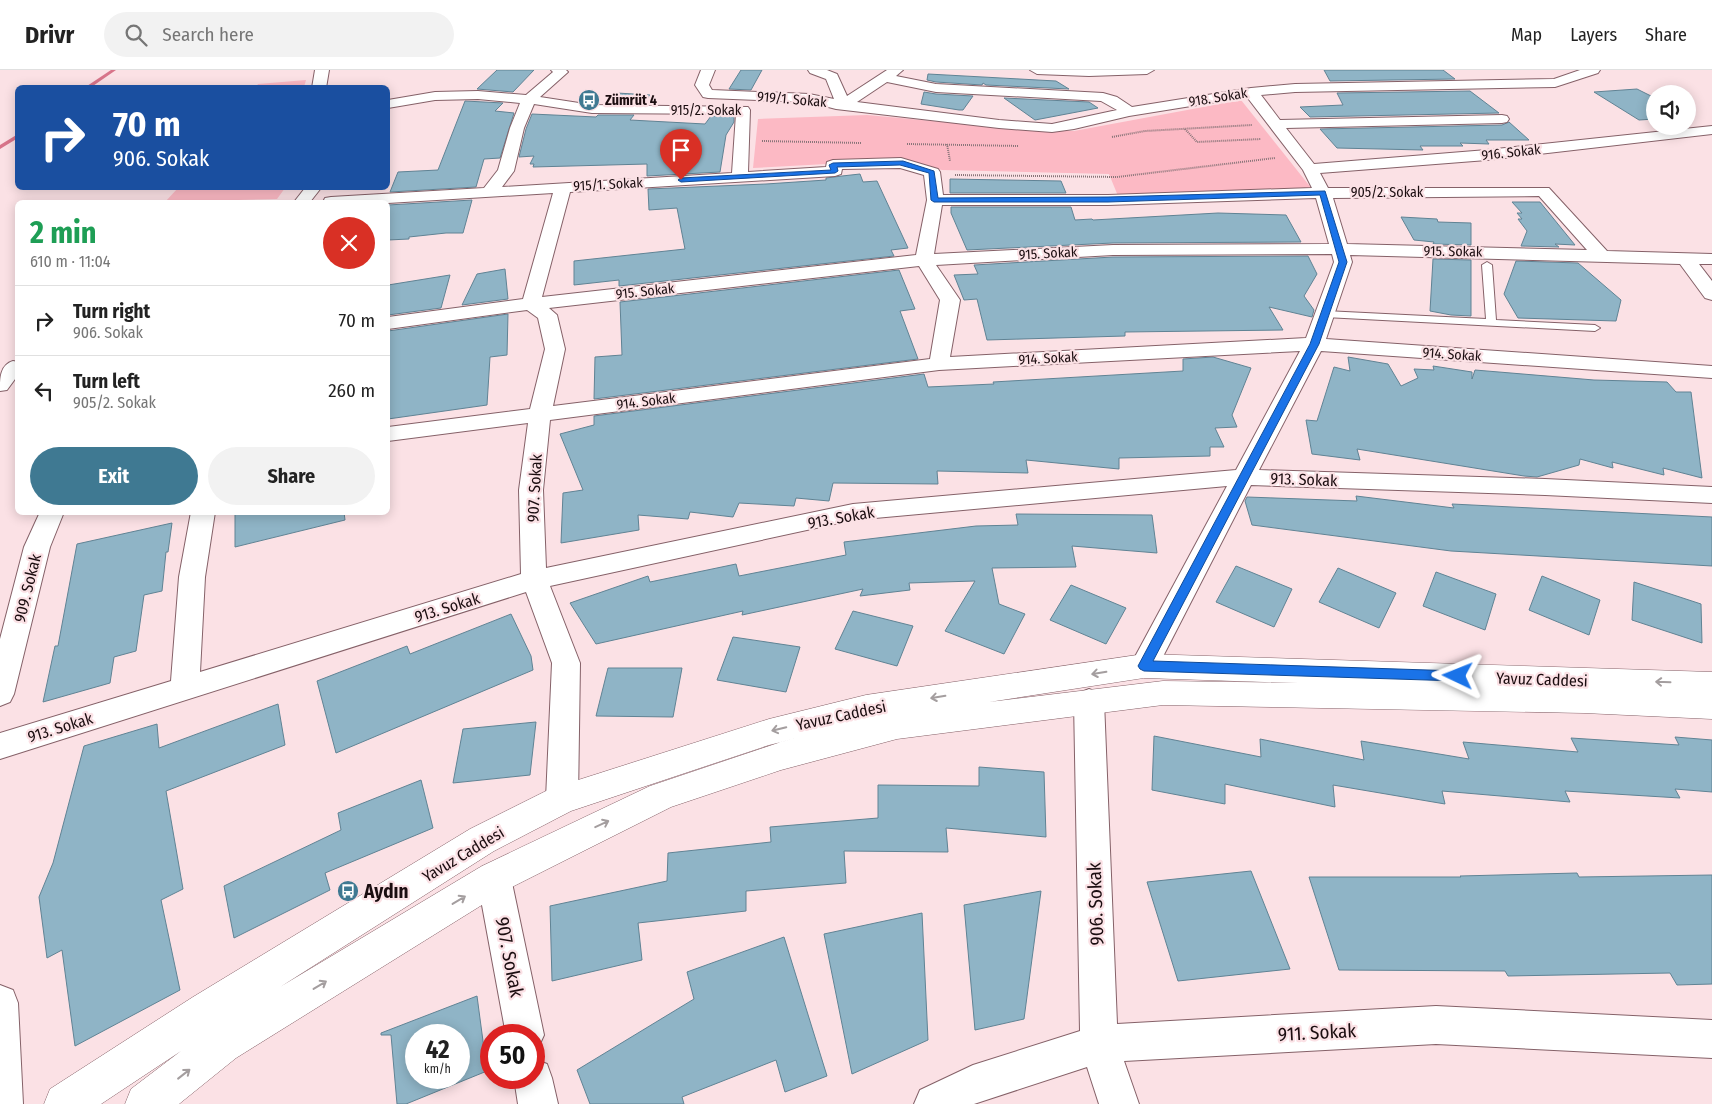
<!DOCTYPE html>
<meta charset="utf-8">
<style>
:root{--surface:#fff;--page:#f2f2f2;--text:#222;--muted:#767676;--line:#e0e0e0;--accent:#3f7992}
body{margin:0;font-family:"Fira Sans Condensed",sans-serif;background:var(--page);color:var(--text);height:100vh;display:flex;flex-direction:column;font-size:19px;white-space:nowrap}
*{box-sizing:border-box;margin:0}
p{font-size:16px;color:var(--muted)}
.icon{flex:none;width:28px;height:28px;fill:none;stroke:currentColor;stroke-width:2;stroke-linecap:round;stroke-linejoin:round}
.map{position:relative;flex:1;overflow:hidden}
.sheet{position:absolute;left:15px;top:130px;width:375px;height:315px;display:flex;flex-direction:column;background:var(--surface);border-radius:8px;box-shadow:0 2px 12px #0003}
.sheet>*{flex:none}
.top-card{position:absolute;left:15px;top:15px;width:375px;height:105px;border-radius:8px;box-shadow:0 2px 12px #0003;background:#1a4fa0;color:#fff;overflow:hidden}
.tools{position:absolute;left:1646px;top:15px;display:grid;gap:10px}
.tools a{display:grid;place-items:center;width:50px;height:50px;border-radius:50%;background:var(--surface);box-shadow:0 2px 12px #0003;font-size:25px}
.speed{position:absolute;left:405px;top:954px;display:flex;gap:10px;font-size:25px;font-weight:700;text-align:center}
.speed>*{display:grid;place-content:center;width:65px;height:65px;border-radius:50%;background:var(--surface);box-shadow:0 2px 12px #0003;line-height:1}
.speed small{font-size:12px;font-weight:400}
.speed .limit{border:8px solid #d22;background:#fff;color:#111}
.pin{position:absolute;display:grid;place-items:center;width:42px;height:42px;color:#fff;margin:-51px -21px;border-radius:50% 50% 50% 0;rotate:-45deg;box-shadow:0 0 5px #0007}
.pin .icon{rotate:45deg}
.me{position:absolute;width:55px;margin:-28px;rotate:272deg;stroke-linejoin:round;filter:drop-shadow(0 0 4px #0008)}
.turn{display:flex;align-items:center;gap:18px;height:105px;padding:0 15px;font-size:22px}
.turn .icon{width:65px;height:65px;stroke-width:2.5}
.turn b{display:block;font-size:35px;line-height:42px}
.round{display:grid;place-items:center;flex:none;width:52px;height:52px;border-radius:26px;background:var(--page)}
.summary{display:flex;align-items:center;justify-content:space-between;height:85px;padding:0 15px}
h1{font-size:30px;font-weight:700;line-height:38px;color:#1e9e55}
.action{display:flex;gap:10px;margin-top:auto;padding:10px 15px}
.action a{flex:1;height:58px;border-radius:30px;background:var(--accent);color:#fff;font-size:20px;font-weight:700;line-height:58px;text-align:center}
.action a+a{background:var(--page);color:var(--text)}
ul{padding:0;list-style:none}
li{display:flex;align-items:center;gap:15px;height:70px;padding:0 15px;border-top:1px solid var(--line)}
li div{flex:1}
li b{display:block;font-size:19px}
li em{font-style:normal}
header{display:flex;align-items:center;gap:30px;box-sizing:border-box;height:70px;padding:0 25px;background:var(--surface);border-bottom:1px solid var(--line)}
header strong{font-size:24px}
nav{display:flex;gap:28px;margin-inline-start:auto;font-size:18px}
.search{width:350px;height:45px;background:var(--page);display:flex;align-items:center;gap:12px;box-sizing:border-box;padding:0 18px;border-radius:28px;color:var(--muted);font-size:19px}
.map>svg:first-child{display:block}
.green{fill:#fcb9c4}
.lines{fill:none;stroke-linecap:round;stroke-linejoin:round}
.stream{fill:#d8748a;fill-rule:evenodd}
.building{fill:#8fb4c6;stroke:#608394;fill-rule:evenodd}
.lane-casing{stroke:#856168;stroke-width:2}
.street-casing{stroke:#856168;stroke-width:2}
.secondary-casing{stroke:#856168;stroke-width:1}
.path{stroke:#897579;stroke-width:2;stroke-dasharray:1 1;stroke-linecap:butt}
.lane{fill:#fff;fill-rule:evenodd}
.street{fill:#fff;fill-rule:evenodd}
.secondary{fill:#fff;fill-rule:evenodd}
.oneway{stroke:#a49e9f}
.route{fill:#1a73e8;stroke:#114b97}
.labels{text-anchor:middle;stroke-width:4.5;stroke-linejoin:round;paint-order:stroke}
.far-street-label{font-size:14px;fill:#1b0d10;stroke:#fbe1e5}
.far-poi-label{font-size:14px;font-weight:bold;fill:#1b0d10;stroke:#fbe1e5;text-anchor:start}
.street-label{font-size:16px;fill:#1b0d10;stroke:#fbe1e5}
.near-poi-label{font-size:19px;font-weight:bold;fill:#1b0d10;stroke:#fbe1e5;text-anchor:start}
.near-street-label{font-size:19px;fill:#1b0d10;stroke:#fbe1e5}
</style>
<header>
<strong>Drivr</strong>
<div class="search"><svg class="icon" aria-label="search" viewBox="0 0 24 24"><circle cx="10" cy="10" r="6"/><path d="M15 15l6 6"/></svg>Search here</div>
<nav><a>Map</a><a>Layers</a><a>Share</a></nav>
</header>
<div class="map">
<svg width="1712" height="1034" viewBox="0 0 1712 1034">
<rect width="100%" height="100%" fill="#fbe1e5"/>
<path class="green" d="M306 10 304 17H256L258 14Z
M1241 30 1312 119 1118 126 1109 104 942 100 901 90 753 98 758 49 867 45 1043 61H1074Z
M178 118H285L277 129 165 132Z"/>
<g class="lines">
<path class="stream" d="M111 0H116L90 18H84Z
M18 64V68L0 79V75Z"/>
</g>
<path class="building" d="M497 0H534L513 22 477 19Z
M741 0H762L751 20 729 19Z
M1324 0H1443L1455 9 1330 11Z
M928 4 1056 11 1069 19 986 15 983 13 982 15 936 12 927 10Z
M1637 19 1655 28V49L1639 50 1594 22Z
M1470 21 1499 43 1310 47 1300 37 1343 35 1337 23Z
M924 22 936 24 973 26 963 40H959L921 34Z
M617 23 650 25 643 34 608 33Z
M1004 28 1089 32 1098 38 1035 50Z
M465 31 503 33 495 41 514 43 500 88 484 89 476 117 390 122 398 102 438 100Z
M532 44 596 47 598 45H634L630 50 705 54 711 46H734V52L726 65 720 102 647 106V94L533 97 534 94H530L534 86 519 87 526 59Z
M1509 52 1529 70H1486L1489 74 1460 73 1463 76H1420L1423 80 1337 78 1320 59 1502 55Z
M860 104 863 112 877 111 908 178 891 180 894 186 619 216V210L574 215V191L685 179 677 138 649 140 648 119 766 114 826 110V108L842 106Z
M950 109 1061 111 1066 123H950Z
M472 130 463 163H446L409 167V169L388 170V135Z
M1512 132H1540L1575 175 1555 174 1559 177 1521 176 1527 161 1518 149H1522L1517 143H1522Z
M951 137H1071L1075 150 1092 149 1093 150 1218 143 1286 145 1301 172 1113 173 967 180 951 143Z
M1401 147 1437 149 1438 152 1471 153V175L1433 174 1434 172 1414 170Z
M1308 186 1317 204 1304 226 1314 240 1312 247 1269 237 1283 260 1125 262V266L987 270 977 229 964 230 954 205 978 204 974 195 1113 187Z
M1433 189 1471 190V246L1451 245 1430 241Z
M1516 191 1578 193 1621 230 1616 251 1518 248 1504 224Z
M505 199 508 229 462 235 477 204Z
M899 200 915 239 900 241 918 289 594 329 595 287 622 285 620 232Z
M450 205 441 238 388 245V215Z
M508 244 507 285 490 287 487 335 388 349V261Z
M1213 287 1251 298 1232 345 1237 357 1215 358 1224 377H1210V386L1119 388V399L1026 390 1028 403 937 401 938 414 833 413 829 431 796 428 794 436 739 433 733 447 690 442 688 449 638 445 639 460 561 473 563 423 583 420 560 364 594 355V346L924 304 928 317 994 314 993 312 1183 301V289Z
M1348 287 1388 294 1401 316 1418 308 1414 299 1434 300 1433 296 1472 302V309L1475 300 1594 310 1667 312 1676 322H1691L1702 408 1663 398 1664 405 1612 392 1613 398 1580 389 1579 395 1537 407 1524 406 1357 379 1360 390 1312 384 1306 350 1317 351 1334 297 1350 301Z
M1356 426 1454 438 1452 434 1712 447V496L1451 481 1252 455 1245 431 1247 427 1357 431Z
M235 442H344L345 450 235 477Z
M1016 444 1152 445 1157 483 1072 476 1076 497 992 498 999 534 1025 544 1004 584 945 561 975 511 909 513 910 520 860 526 863 519 742 545 743 541 596 574 570 533 648 506 650 512 736 494 739 506 846 485 844 472 976 456 1018 455Z
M172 453 168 482H166L162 521 144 525 136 581 114 587 110 613 43 632 55 576H58L77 474Z
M1236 496 1292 519 1274 557 1216 532Z
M1338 498 1396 523 1379 558 1319 532Z
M1436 502 1496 524 1485 560 1423 536Z
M1542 506 1600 530 1589 565 1529 540Z
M1634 512 1701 534 1702 573 1632 550Z
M1071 515 1126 538 1106 574 1050 550Z
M853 541 913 556 897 596 835 579Z
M511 544 531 586 533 600 336 683 317 611 407 576 410 584Z
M733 567 800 577 786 622 717 610Z
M608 598H682L673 647 596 646Z
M278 634 285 675 166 721 183 819 161 830 180 920 75 976 62 880 47 888 39 827 53 793 84 676 157 654 159 678Z
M536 652 530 705 453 713 463 659Z
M1154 666 1261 687 1260 669 1364 690 1361 671 1469 689 1463 672 1578 682 1571 668 1679 675 1675 667 1712 670V722L1675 719 1680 728 1565 721 1570 732 1442 721 1445 734 1333 715 1335 737 1225 714V734L1152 720Z
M979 697 1044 702 1046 767 946 758 948 782 844 781 846 813 746 821V841L638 853 642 890 552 911 550 836 667 811 668 783 771 772 770 757 878 748V715L979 716Z
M421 710 433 758 325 803 330 820 234 868 224 816 341 760 338 743Z
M1251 801 1290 899 1178 911 1147 812Z
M1577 803 1579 807 1712 805V914L1677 915 1670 903 1508 906 1505 901 1339 900 1309 807H1461L1460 806Z
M1041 821 1024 949 975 960 964 835Z
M922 843 928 970 852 1004 824 864Z
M784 867 827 1006 785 1022 776 990 682 1027 684 1034H590L577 1000 694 929 687 902Z
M477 926 487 1001 406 1034H397L391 965H381V963ZM416 965H459V1008H416Z"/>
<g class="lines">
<g class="lane-casing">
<path id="lane" d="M1487 192 1492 195 1496 250 1595 255 1600 258 1595 261 1325 247 1320 244 1325 241 1486 249 1482 195Z"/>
</g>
<g class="street-casing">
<path id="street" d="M315 0H329L326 18H312Z
M551 0H566L568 2 540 27 592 35 748 37 750 40 748 102 826 97 827 92 833 90 901 88 938 99 940 102 943 125H1108L1312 118 1303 100 1247 27 1129 46 1074 59 1052 62 999 58 836 39 809 32 708 28 703 27 695 15 701 0H715L709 15 712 20 809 24 834 29 826 9 810 3 808 0H827L837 4 847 26 887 0H903L896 6 936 14 1103 23 1117 27 1132 37 1251 18 1295 14 1554 9 1580 0H1600L1598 3 1555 17 1295 22 1261 25 1280 50 1502 45 1507 46 1509 49 1507 52 1502 53 1286 58 1314 94 1487 80 1712 56V64L1487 90 1320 103 1328 118H1549L1607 181 1712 184V194H1699L1712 211V230L1705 228 1680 194 1350 185 1352 192 1326 269 1712 296V308L1321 281 1259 400 1545 409 1712 417V433L1545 425 1251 415 1154 604 1144 607 1134 604 1130 596 1227 416 853 450 550 516 580 593 578 729 573 739 562 743 551 739 546 729 552 593 526 522 0 689V663L171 611 179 507 191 442H215L205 507 200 602 521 504 519 420 528 353 388 371V357L530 339 545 279 538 248 527 240 388 259V247L523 229 553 123 388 133 323 132 325 128 331 127 484 118 498 100 510 58 520 33 478 29 435 30 388 38V30L435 22 478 21 526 25 553 2ZM887 12 936 22 1101 31 1117 40 1052 54 999 50 857 32ZM534 34 592 43 736 44 732 103 502 117 514 101 524 58ZM900 98 924 105 927 130 916 185 542 227 570 122 835 106 841 104 842 99ZM1539 126 1587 180 1347 174 1333 128ZM1316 128 1329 174 1113 175 934 184 942 135H1108ZM1332 184 1334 192 1306 268 950 287 960 230 936 195 1113 185ZM919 196 940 230 930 289 553 336 565 279 557 245 549 238ZM1300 281 1236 400 853 434 546 498 543 420 550 350 939 300Z
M1030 0H1154L1147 4 1089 6 1037 4Z
M305 118H321L310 132H294Z
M13 291 18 292V305L7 320 0 321C0 308 0 295 13 291Z
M40 442H64L50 477 14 624 10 632 0 636V569L24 477Z
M1089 619 1099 623 1104 631 1117 954 1436 936 1712 950V988L1436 974 1124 991 1139 1034H1099L1087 997 974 1034H914L920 1020 973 995 1080 961 1074 631 1079 623Z
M494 792 506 797 511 808 544 965 538 978 534 980V965H506L477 808 482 797Z
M0 915 13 920 18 933 23 1034H0Z
M534 989 547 994 552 1008 558 1034H518L514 1008H534Z"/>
</g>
<g class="secondary-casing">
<path id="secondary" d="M1144 584 1712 602V649L1584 643 1163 635 897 669 781 700 671 737 506 820 236 988 179 1034H125L131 1019 181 981 101 1034H44L50 1019 193 927 470 759 550 719 769 649 866 625ZM1144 608 1299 613 1163 611 989 632ZM866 651 781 672 650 716 482 796 280 917 494 781 571 741 769 675Z"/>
</g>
<path class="path" d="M1185 59 1197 72 1261 69
M1112 67 1145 61 1252 55
M762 71 861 73
M907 74 1019 76
M947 74 950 91
M955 105 1117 107 1275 88"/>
<use href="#lane" class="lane"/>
<use href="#street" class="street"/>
<use href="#secondary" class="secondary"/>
</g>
<defs><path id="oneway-shaft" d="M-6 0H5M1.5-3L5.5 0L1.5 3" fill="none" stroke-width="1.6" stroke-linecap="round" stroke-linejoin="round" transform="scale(1.25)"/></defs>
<g class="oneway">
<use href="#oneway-shaft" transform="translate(1099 603) rotate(171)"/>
<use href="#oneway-shaft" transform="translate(1663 612) rotate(-178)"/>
<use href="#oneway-shaft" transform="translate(938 627) rotate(171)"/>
<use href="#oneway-shaft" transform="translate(779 659) rotate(166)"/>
<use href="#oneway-shaft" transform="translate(602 754) rotate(-25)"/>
<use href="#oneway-shaft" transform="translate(459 830) rotate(-31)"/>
<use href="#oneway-shaft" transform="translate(320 915) rotate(-31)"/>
<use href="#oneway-shaft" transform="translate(184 1004) rotate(-38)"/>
</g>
<path class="route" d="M903 91 934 101 938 128 1108 127 1325 121 1347 192 1319 274 1153 591 1458 601 1462 602 1464 606 1462 609 1458 611 1144 601 1140 599 1138 596 1310 274 1339 192 1320 125 1108 132H934L931 130 929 103 900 95 837 97 838 101 835 103 681 112 678 110 681 108 831 100 829 95 833 93Z"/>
<defs>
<g id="bus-disc" transform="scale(1.125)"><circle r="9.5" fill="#3f7992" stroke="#fbe1e5"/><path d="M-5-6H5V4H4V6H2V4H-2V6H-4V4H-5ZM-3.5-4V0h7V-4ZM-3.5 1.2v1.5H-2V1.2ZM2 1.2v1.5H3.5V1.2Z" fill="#fff"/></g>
</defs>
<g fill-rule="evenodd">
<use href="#bus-disc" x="589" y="30"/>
<use href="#bus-disc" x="348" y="821"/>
</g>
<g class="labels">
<g class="far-street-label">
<text transform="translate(1218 27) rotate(-9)" y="5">918. Sokak</text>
<text transform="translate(792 29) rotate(5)" y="5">919/1. Sokak</text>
<text x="706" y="45">915/2. Sokak</text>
<text transform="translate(1511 82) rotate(-6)" y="5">916. Sokak</text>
<text transform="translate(608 114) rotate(-3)" y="5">915/1. Sokak</text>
<text x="1387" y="127">905/2. Sokak</text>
<text transform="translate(1453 181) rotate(1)" y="5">915. Sokak</text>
<text transform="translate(1048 183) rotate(-3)" y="5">915. Sokak</text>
<text transform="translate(645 221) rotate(-6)" y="5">915. Sokak</text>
<text transform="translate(1452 284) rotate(4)" y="5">914. Sokak</text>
<text transform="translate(1048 288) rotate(-3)" y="5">914. Sokak</text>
<text transform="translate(646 331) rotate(-7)" y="5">914. Sokak</text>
</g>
<g class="far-poi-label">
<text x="605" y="35">Zümrüt 4</text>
</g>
<g class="street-label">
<text transform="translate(1304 409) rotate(2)" y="6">913. Sokak</text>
<text transform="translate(534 418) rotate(-87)" y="6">907. Sokak</text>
<text transform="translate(841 447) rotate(-10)" y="6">913. Sokak</text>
<text transform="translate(27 518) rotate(-76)" y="6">909. Sokak</text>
<text transform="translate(447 537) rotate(-17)" y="6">913. Sokak</text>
<text transform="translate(1542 609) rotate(2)" y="6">Yavuz Caddesi</text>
<text transform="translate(841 645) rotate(-12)" y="6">Yavuz Caddesi</text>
<text transform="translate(60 657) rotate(-17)" y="6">913. Sokak</text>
<text transform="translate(463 784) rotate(-31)" y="6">Yavuz Caddesi</text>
</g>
<g class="near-poi-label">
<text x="364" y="828">Aydın</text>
</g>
<g class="near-street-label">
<text transform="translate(1095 834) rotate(-92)" y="7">906. Sokak</text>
<text transform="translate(510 887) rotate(79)" y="7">907. Sokak</text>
<text transform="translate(1317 962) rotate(-3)" y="7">911. Sokak</text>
</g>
</g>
</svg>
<div class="tools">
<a><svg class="icon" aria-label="sound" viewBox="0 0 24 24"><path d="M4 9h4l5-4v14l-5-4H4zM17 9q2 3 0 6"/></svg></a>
</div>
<div class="speed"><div>42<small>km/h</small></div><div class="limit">50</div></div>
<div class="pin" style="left:681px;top:110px;background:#d93025"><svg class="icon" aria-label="arrive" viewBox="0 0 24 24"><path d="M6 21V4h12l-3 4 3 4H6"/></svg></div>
<svg class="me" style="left:1458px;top:606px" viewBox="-20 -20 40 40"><path d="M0-17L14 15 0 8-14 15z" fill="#1a73e8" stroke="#fff" stroke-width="4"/></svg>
<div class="top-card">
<div class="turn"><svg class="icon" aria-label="right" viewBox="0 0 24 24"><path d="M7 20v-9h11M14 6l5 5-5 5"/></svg><div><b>70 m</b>906. Sokak</div></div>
</div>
<section class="sheet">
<div class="summary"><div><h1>2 min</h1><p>610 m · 11:04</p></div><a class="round" style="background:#d93025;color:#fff"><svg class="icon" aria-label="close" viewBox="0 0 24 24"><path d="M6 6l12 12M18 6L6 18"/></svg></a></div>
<ul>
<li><svg class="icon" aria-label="right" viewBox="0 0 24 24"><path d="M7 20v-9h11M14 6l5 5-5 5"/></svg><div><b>Turn right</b><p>906. Sokak</p></div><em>70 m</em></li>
<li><svg class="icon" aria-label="left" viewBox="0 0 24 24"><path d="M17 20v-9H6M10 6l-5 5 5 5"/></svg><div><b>Turn left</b><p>905/2. Sokak</p></div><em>260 m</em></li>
</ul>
<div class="action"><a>Exit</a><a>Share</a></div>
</section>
</div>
